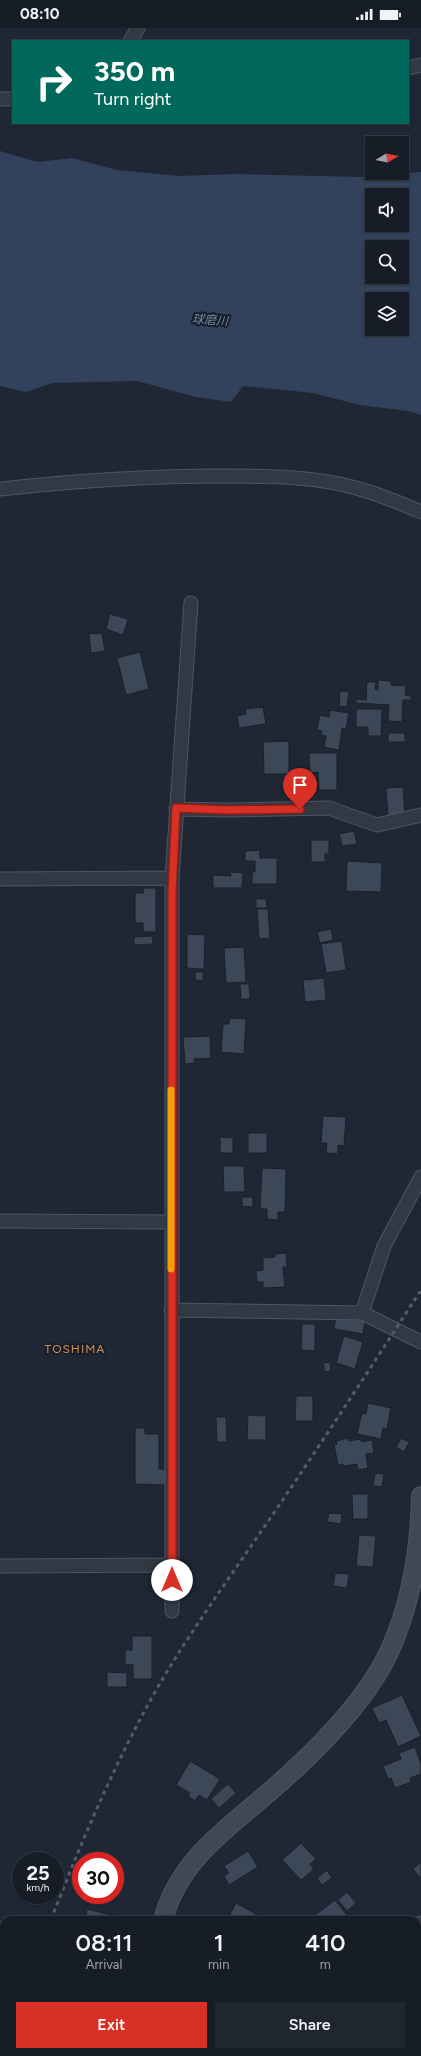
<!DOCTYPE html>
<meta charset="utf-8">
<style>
:root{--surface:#171d27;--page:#20262f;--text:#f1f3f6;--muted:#9ea2a7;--line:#363b44;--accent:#d93025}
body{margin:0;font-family:Figtree,"Noto Sans JP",sans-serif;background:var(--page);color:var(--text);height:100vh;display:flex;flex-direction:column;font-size:15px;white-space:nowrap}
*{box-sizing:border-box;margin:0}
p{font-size:13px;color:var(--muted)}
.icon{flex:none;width:22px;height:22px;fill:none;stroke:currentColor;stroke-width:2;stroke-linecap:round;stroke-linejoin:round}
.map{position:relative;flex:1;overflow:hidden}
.side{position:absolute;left:0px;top:1888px;width:421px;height:140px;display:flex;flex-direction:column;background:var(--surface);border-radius:12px 12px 0 0;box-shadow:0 1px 3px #0004,0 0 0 1px var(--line)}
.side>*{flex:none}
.hud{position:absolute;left:12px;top:12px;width:397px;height:84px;border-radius:0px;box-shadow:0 1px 3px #0004,0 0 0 1px var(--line);background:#00695c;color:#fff;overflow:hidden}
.needle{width:26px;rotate:80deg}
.controls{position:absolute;left:365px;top:108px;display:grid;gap:8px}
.controls a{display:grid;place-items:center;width:44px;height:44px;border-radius:0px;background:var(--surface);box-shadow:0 1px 3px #0004,0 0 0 1px var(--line);font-size:20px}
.speed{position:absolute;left:12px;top:1824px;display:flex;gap:8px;font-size:20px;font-weight:700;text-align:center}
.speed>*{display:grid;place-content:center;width:52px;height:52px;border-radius:50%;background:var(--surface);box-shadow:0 1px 3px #0004,0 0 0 1px var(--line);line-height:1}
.speed small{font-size:10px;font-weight:400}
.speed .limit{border:6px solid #d22;background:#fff;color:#111}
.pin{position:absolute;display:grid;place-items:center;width:34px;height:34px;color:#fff;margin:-41px -17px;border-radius:50% 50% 50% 0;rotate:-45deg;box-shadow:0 0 4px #0007}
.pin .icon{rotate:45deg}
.me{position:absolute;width:44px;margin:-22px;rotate:0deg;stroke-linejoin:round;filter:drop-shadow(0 0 3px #0008)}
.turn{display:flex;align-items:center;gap:14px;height:84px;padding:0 16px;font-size:18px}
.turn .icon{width:52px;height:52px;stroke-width:2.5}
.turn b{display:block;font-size:28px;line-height:34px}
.eta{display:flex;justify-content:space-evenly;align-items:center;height:68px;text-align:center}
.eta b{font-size:24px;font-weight:600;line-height:28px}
.button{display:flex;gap:8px;margin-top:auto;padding:8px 16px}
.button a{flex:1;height:46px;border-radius:0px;background:var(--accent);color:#fff;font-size:16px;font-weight:600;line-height:46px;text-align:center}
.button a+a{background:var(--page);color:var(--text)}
.status{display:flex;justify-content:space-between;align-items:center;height:28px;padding:0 20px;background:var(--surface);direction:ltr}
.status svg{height:11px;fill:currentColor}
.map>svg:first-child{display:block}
.water{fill:#32425c;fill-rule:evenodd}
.building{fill:#3c4757;stroke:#1a202b}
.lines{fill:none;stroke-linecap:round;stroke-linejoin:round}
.street-casing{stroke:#4f5663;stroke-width:15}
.secondary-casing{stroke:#4f5663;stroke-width:20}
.street{stroke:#323945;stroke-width:13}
.secondary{stroke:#404858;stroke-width:18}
.rail{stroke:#545d6c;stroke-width:3;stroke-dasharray:4 4;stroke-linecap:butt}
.route-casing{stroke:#8d1f18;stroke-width:10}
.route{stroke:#d93025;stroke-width:7}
.slow{stroke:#f59e0b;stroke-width:7}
.labels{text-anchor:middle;stroke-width:4;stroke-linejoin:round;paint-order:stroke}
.water-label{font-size:12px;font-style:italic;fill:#7489ab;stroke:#181e29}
.neighbourhood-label{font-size:12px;letter-spacing:1px;fill:#d19158;stroke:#181e29}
</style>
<div class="status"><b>08:10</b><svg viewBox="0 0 49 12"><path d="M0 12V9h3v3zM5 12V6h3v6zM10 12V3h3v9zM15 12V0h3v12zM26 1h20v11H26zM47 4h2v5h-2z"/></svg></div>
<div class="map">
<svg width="421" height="2028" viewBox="0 0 421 2028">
<rect width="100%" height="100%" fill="#1f2734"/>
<path class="water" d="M0 123 37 134 72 130 117 142 179 148 236 146 363 149 421 144V387L408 383 360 377 313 365 243 358 231 374 196 369 137 353 52 355 26 364 0 358ZM372 167H402V197H372ZM372 219H402V249H372ZM372 271H402V301H372Z"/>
<path class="building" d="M110 586 128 591 123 607 106 601Z
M102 605 105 623 91 625 89 606Z
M140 624 149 661 126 667 117 630Z
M378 652 391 653V657L406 658 405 667 411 668V672H403L402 694 388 693 389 677 356 675V671L366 672 367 654H376L375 661 378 662Z
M340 663 349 664 347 679 339 678Z
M263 679 266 696 239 700 237 688 246 686 245 681Z
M356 681H382L381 708H368V699H356Z
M330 682 349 685 346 701 342 700 339 722 324 719 326 708 321 707 322 703 317 702 320 687 329 689Z
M388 705H405V714H388Z
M289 713V746H264L263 714Z
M309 725H337V762H319L318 744 310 745Z
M403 759 405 787 388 788 386 760Z
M354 803 357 816 342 818 339 806Z
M311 812H329V826H325V834H311Z
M260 822V830H277V856H252V844H255V833H245V823Z
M347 833 382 835 381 864 346 863Z
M230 844 243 845 242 860H213V847L231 848Z
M144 860H156V904H143V895H135V865H143Z
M256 871H266L267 880H256Z
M257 881H268L270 910 259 911Z
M331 901 333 912 320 915 317 904Z
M187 906 205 907 204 941 187 940Z
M152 908 153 916 134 917V909Z
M342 913 346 942 326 945 321 916Z
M244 919 246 954 226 955 224 920Z
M195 944H203V953L195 952Z
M324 950 326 972 305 974 303 952Z
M240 956H249L250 971H241Z
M230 990 246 991 244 1026 221 1024 223 996H229Z
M210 1008 211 1030 194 1031 195 1035 185 1036 183 1009Z
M323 1088 346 1089 344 1118 338 1117V1126L326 1125 327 1115H321Z
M248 1105H267V1125H248Z
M220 1109 233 1110V1125H220Z
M223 1138H244L245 1164H224Z
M262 1140 286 1141 285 1184H278V1192L267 1191V1181H260Z
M242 1169H253V1179L242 1178Z
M286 1225 287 1239H283L285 1259 263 1260V1254H257L256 1243 263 1242V1230L275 1229V1226Z
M336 1288 365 1293 363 1306 334 1301Z
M302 1296H315V1323L301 1322Z
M344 1308 363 1314 355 1341 336 1335Z
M330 1334 331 1343 325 1344 323 1335Z
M296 1368H313V1393H295Z
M368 1375 391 1380 387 1401 383 1400 381 1411 357 1406 362 1385 366 1386Z
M248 1387 266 1388V1412H247Z
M216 1389H226L227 1414H217Z
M135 1400H145V1406H159V1441H167V1457L135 1456Z
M349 1410V1413L361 1411V1414L372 1412 374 1425 366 1426 368 1440 358 1442 357 1436 343 1438V1436L338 1437 334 1417 337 1416 336 1413Z
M401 1410 409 1414 404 1424 396 1419Z
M375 1445 384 1446 382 1459 373 1458Z
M352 1466H368V1491H353Z
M329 1485 342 1486 341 1496 327 1494Z
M359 1507 376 1508 373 1539 356 1538Z
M335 1545 349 1546 347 1560 333 1558Z
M132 1608H152V1651H133V1637L125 1636V1622H132Z
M107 1644 127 1645V1659H107Z
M402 1667 421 1708 398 1719 386 1692 379 1695 372 1680Z
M415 1719 421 1736V1746L410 1750 411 1754 395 1760 391 1750 388 1751 383 1738 401 1731 399 1725Z
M190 1733 220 1751 207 1772 199 1767 195 1773 188 1768 190 1765 176 1757Z
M228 1756 236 1765 219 1780 211 1771Z
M301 1815 316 1831 310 1836 314 1841 301 1852 282 1832Z
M248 1823 258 1839 229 1857 224 1848 229 1845 224 1838Z
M421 1834V1851L413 1841Z
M327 1842 332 1850 322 1857 317 1850Z
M347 1864 356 1875 347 1883 338 1872Z
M335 1872 350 1891 317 1892 314 1888Z
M236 1875 256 1886 253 1892H227Z
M87 1881 123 1890V1892H85Z
M0 1968 4 1978V1991L0 1993Z"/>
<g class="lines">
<g class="street-casing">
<path id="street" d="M130 13 138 0
M408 40 421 37
M0 71H13
M0 461C74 453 149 448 223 448 263 448 305 448 344 457 371 463 396 473 421 484
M176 781 228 782 329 780 377 797 421 787
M0 851 172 850
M0 1193 171 1194
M171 1282 362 1285 421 1314
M362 1285 384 1218 421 1149
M0 1538 172 1537
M172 1583V850L191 575
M417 1899 421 1895
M0 1900 4 1902
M104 2028 105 2024
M283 2028 287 2024"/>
</g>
<g class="secondary-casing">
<path id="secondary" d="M163 1892C178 1834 224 1803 267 1766 310 1729 366 1675 390 1622 411 1575 420 1519 421 1468
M144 2028V2024"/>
</g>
<use href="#street" class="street"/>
<use href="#secondary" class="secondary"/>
<path class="rail" d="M51 1892C81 1814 114 1737 155 1664 189 1605 230 1549 269 1492 321 1416 371 1339 421 1262
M17 2028 18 2024"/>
</g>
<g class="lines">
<g class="route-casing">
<path id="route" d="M172 1552V865L176 780 228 782 300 781"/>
</g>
<use href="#route" class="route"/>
<path class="slow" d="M171 1241V1062"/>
</g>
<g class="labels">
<g class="water-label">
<text transform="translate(210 292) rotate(4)" y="4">球磨川</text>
</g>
<g class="neighbourhood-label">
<text x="75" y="1325">TOSHIMA</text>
</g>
</g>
</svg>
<div class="controls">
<a><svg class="needle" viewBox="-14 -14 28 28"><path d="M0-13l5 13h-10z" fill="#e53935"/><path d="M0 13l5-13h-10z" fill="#9ea2a7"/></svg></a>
<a><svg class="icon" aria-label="sound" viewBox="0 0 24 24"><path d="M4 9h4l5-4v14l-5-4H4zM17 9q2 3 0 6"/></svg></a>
<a><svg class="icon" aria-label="search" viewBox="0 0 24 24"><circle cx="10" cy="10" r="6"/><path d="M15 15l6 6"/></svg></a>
<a><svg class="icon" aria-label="layers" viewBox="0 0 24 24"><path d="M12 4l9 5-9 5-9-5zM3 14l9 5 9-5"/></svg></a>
</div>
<div class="speed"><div>25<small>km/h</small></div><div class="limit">30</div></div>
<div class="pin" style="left:300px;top:781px;background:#d93025"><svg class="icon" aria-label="arrive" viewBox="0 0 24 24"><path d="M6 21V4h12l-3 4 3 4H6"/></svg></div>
<svg class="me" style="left:172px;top:1552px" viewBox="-20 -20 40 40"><circle r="19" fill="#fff"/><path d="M0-13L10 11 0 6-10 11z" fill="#d93025"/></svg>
<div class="hud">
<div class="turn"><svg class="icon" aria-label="right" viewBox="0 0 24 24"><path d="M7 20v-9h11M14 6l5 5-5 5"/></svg><div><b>350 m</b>Turn right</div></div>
</div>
<section class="side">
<div class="eta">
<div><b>08:11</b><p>Arrival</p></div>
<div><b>1</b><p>min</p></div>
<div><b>410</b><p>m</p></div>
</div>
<div class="button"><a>Exit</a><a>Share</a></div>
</section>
</div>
